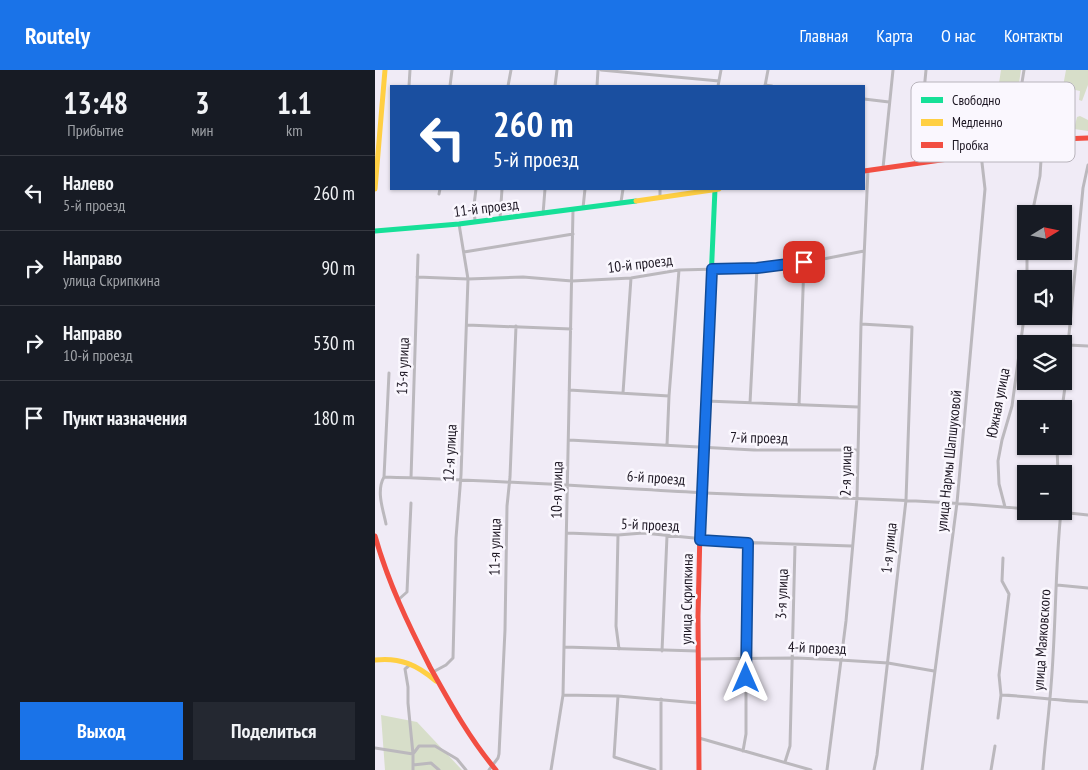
<!DOCTYPE html>
<html lang="ru">
<meta charset="utf-8">
<style>
:root{--surface:#171b24;--page:#242831;--text:#f1f3f6;--muted:#9ea1a6;--line:#363941;--accent:#1a73e8}
body{margin:0;font-family:"PT Sans Narrow",sans-serif;background:var(--page);color:var(--text);height:100vh;display:flex;flex-direction:column;font-size:19px;white-space:nowrap}
*{box-sizing:border-box;margin:0}
p{font-size:16px;color:var(--muted)}
.icon{flex:none;width:28px;height:28px;fill:none;stroke:currentColor;stroke-width:2;stroke-linecap:round;stroke-linejoin:round}
.map{position:relative;flex:1;overflow:hidden}
.panel{display:flex;flex-direction:column;background:var(--surface);width:375px}
.panel>*{flex:none}
.hud{position:absolute;left:15px;top:15px;width:475px;height:105px;border-radius:0px;box-shadow:0 1px 4px #0004;background:#1a4fa0;color:#fff;overflow:hidden}
.needle{width:32px;rotate:80deg}
.controls{position:absolute;left:642px;top:135px;display:grid;gap:10px}
.controls a{display:grid;place-items:center;width:55px;height:55px;border-radius:0px;background:var(--surface);box-shadow:0 1px 4px #0004;font-size:25px}
.pin{position:absolute;display:grid;place-items:center;width:42px;height:42px;color:#fff;margin:-21px;border-radius:10px;box-shadow:0 2px 8px #0006}
.me{position:absolute;width:55px;margin:-28px;rotate:0deg;stroke-linejoin:round;filter:drop-shadow(0 0 4px #0008)}
.turn{display:flex;align-items:center;gap:18px;height:105px;padding:0 20px;font-size:22px}
.turn .icon{width:65px;height:65px;stroke-width:2.5}
.turn b{display:block;font-size:35px;line-height:42px}
.eta{display:flex;justify-content:space-evenly;align-items:center;height:85px;text-align:center}
.eta b{font-size:30px;font-weight:700;line-height:35px}
.action{display:flex;gap:10px;margin-top:auto;padding:10px 20px}
.action a{flex:1;height:58px;border-radius:0px;background:var(--accent);color:#fff;font-size:20px;font-weight:700;line-height:58px;text-align:center}
.action a+a{background:var(--page);color:var(--text)}
ul{padding:0;list-style:none}
li{display:flex;align-items:center;gap:15px;height:75px;padding:0 20px;border-top:1px solid var(--line)}
li div{flex:1}
li b{display:block;font-size:19px}
li em{font-style:normal}
header{display:flex;align-items:center;gap:30px;box-sizing:border-box;height:70px;padding:0 25px;background:var(--accent);color:#fff}
header strong{font-size:24px}
nav{display:flex;gap:28px;margin-inline-start:auto;font-size:18px}
main{display:flex;flex:1;min-height:0}
.map>svg:first-child{display:block}
.green{fill:#d7dec9}
.lines{fill:none;stroke-linecap:round;stroke-linejoin:round}
.street{stroke:#bbb8bd;stroke-width:3}
.fast{stroke:#16e098;stroke-width:5}
.slow{stroke:#ffcf43;stroke-width:5}
.jam{stroke:#f24e42;stroke-width:5}
.route-casing{stroke:#114b97;stroke-width:12}
.route{stroke:#1a73e8;stroke-width:9}
.labels{text-anchor:middle;stroke-width:5;stroke-linejoin:round;paint-order:stroke}
.street-label{font-size:15px;fill:#1d1723;stroke:#faf7fe}
.key{fill:#faf7fe;stroke:#b8b4bc;stroke-width:1}
.key-label{font-size:14px;fill:#1d1723}
</style>
<header>
<strong>Routely</strong>
<nav><a>Главная</a><a>Карта</a><a>О нас</a><a>Контакты</a></nav>
</header>
<main>
<section class="panel">
<div class="eta">
<div><b>13:48</b><p>Прибытие</p></div>
<div><b>3</b><p>мин</p></div>
<div><b>1.1</b><p>km</p></div>
</div>
<ul>
<li><svg class="icon" aria-label="left" viewBox="0 0 24 24"><path d="M17 20v-9H6M10 6l-5 5 5 5"/></svg><div><b>Налево</b><p>5-й проезд</p></div><em>260 m</em></li>
<li><svg class="icon" aria-label="right" viewBox="0 0 24 24"><path d="M7 20v-9h11M14 6l5 5-5 5"/></svg><div><b>Направо</b><p>улица Скрипкина</p></div><em>90 m</em></li>
<li><svg class="icon" aria-label="right" viewBox="0 0 24 24"><path d="M7 20v-9h11M14 6l5 5-5 5"/></svg><div><b>Направо</b><p>10-й проезд</p></div><em>530 m</em></li>
<li><svg class="icon" aria-label="arrive" viewBox="0 0 24 24"><path d="M6 21V4h12l-3 4 3 4H6"/></svg><div><b>Пункт назначения</b></div><em>180 m</em></li>
</ul>
<div class="action"><a>Выход</a><a>Поделиться</a></div>
</section>
<div class="map">
<svg width="713" height="700" viewBox="0 0 713 700">
<rect width="100%" height="100%" fill="#f0ebf6"/>
<path class="green" d="M626 0H646L639 45 621 33Z
M691 0H713V15L707 31 704 30 705 21 691 18 690 26 686 27Z
M705 46 713 50V61L699 59 702 47Z
M6 645 42 652 87 700H10Z"/>
<g class="lines">
<path class="street" d="M226 0 344 11
M390 15 397 16
M34 16 35 0
M75 16 77 0
M133 16 136 0
M180 16 182 0
M222 16 223 0
M343 16 346 0
M390 16 393 0
M489 29 514 32
M636 80 649 0
M542 94 551 0
M508 98 518 0
M64 124 65 119
M285 127V119
M246 132 248 119
M208 138 210 119
M168 144 170 119
M657 144 665 106 667 74
M125 149 127 119
M100 152 99 135 101 119
M89 182 198 164
M42 207 93 209 148 207 197 211 256 208 304 200 382 198 423 194 489 181
M652 209V181
M486 254 537 257 531 430 502 685 499 700
M92 255 196 259
M693 275 713 276
M194 320 294 326
M248 323 256 208
M331 331 483 337
M375 333 382 198
M424 335 429 192
M687 339 692 302 693 275 708 118 713 95
M194 370 379 380H483
M292 375 294 326 304 200
M682 376 683 404
M9 407C116 410 223 417 330 423 437 428 544 428 651 439
M36 408 43 185
M630 437 624 414 623 391 627 370 637 336 651 233
M675 441 713 445
M11 454C8 439 1 421 9 407L14 303
M192 463 243 465 268 463 319 468 325 471 477 476
M243 465 241 556 244 579
M682 515 713 518
M23 530 32 522 36 433
M189 577 323 581
M287 581 292 466
M323 589 422 588 465 590 513 593 559 601
M58 602 71 595 78 588 81 468 86 405 93 209 84 154
M188 625 243 626 323 633
M626 625C655 626 684 631 713 632
M243 626 239 687 280 700
M623 648 626 625 624 605 634 524 627 511 628 488
M324 668 436 700
M0 678 38 684 33 633V617L30 599 36 594
M368 681 371 664V589L373 473
M410 692 415 676 420 475
M38 695 56 693 64 700
M38 700V684L44 676H60L82 689 91 700
M114 700 123 688 124 684 130 560 132 436 135 407 141 256
M176 700 188 625 198 140
M286 700V629
M452 700 471 551 482 428 486 254 493 100
M547 700 582 433 610 119 606 84
M616 700 620 676
M668 700C670 672 674 644 676 616 681 558 680 499 686 441"/>
<path class="fast" d="M0 161 84 154 261 131
M325 460 340 119"/>
<path class="slow" d="M0 119 10 0
M261 131 344 119
M0 590C25 587 42 595 61 611"/>
<path class="jam" d="M489 101 636 80 686 69 713 68
M0 466C13 512 33 554 55 597 75 633 94 668 121 700
M324 700 323 546 325 460"/>
</g>
<g class="lines">
<g class="route-casing">
<path id="route" d="M371 608 373 473 325 470 337 199 382 198 429 192"/>
</g>
<use href="#route" class="route"/>
</g>
<g class="labels">
<g class="street-label">
<text transform="translate(111 138) rotate(-7)" y="5">11-й проезд</text>
<text transform="translate(265 194) rotate(-7)" y="5">10-й проезд</text>
<text transform="translate(28 296) rotate(-88)" y="5">13-я улица</text>
<text transform="translate(623 333) rotate(-79)" y="5">Южная улица</text>
<text transform="translate(384 368) rotate(1)" y="5">7-й проезд</text>
<text transform="translate(75 383) rotate(-87)" y="5">12-я улица</text>
<text transform="translate(574 391) rotate(-84)" y="5">улица Нармы Шапшуковой</text>
<text transform="translate(471 401) rotate(-89)" y="5">2-я улица</text>
<text transform="translate(281 408) rotate(4)" y="5">6-й проезд</text>
<text transform="translate(182 420) rotate(-89)" y="5">10-я улица</text>
<text transform="translate(275 455) rotate(2)" y="5">5-й проезд</text>
<text transform="translate(120 477) rotate(-89)" y="5">11-я улица</text>
<text transform="translate(514 478) rotate(-84)" y="5">1-я улица</text>
<text transform="translate(407 524) rotate(-88)" y="5">3-я улица</text>
<text transform="translate(312 529) rotate(-89)" y="5">улица Скрипкина</text>
<text transform="translate(667 570) rotate(-86)" y="5">улица Маяковского</text>
<text transform="translate(442 578) rotate(2)" y="5">4-й проезд</text>
</g>
</g>
<rect x="536" y="12" width="164" height="80" rx="8" class="key"/>
<rect x="546" y="27" width="22" height="6" fill="#16e098"/>
<rect x="546" y="49" width="22" height="7" fill="#ffcf43"/>
<rect x="546" y="72" width="22" height="6" fill="#f24e42"/>
<g class="key-label">
<text x="577" y="35">Свободно</text>
<text x="577" y="57">Медленно</text>
<text x="577" y="80">Пробка</text>
</g>
</svg>
<div class="controls">
<a><svg class="needle" viewBox="-14 -14 28 28"><path d="M0-13l5 13h-10z" fill="#e53935"/><path d="M0 13l5-13h-10z" fill="#9ea1a6"/></svg></a>
<a><svg class="icon" aria-label="sound" viewBox="0 0 24 24"><path d="M4 9h4l5-4v14l-5-4H4zM17 9q2 3 0 6"/></svg></a>
<a><svg class="icon" aria-label="layers" viewBox="0 0 24 24"><path d="M12 4l9 5-9 5-9-5zM3 14l9 5 9-5"/></svg></a>
<a>+</a>
<a>−</a>
</div>
<div class="pin" style="left:429px;top:192px;background:#d93025"><svg class="icon" aria-label="arrive" viewBox="0 0 24 24"><path d="M6 21V4h12l-3 4 3 4H6"/></svg></div>
<svg class="me" style="left:371px;top:608px" viewBox="-20 -20 40 40"><path d="M0-17L14 15 0 8-14 15z" fill="#1a73e8" stroke="#fff" stroke-width="4"/></svg>
<div class="hud">
<div class="turn"><svg class="icon" aria-label="left" viewBox="0 0 24 24"><path d="M17 20v-9H6M10 6l-5 5 5 5"/></svg><div><b>260 m</b>5-й проезд</div></div>
</div>
</div>
</main>
